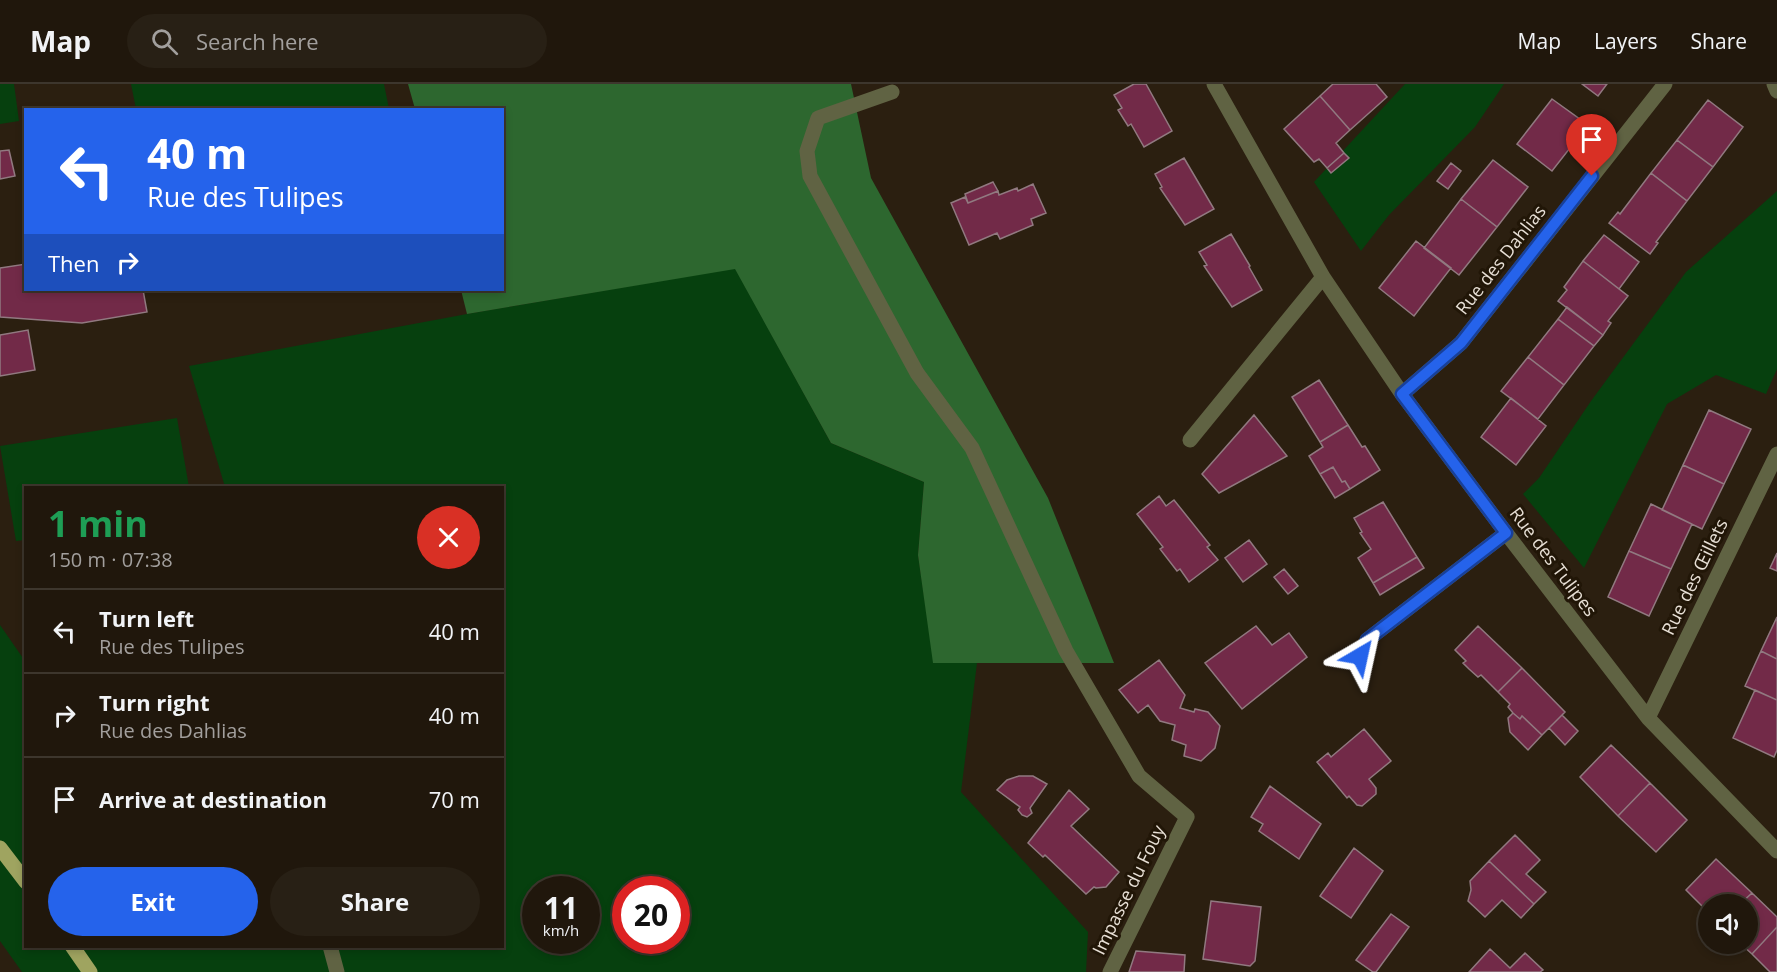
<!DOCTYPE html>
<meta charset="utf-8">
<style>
:root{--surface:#20170c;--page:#282015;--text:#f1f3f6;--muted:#a29f9d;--line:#3d362d;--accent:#2563eb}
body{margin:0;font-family:"Open Sans",sans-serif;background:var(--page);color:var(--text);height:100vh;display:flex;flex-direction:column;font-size:22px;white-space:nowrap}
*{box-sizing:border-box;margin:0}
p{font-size:20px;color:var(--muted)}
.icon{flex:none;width:33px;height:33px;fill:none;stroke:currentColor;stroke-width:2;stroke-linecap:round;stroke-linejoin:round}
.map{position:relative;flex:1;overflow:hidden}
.panel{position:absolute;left:24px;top:402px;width:480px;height:462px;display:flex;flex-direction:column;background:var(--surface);border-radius:0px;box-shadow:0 3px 9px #0003,0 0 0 2px var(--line)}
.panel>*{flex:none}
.top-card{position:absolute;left:24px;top:24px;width:480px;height:183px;border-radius:0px;box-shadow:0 3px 9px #0003,0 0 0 2px var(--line);background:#2563eb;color:#fff;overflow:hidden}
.tools{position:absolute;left:1698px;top:810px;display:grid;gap:12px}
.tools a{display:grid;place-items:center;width:60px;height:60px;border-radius:50%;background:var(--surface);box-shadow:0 3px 9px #0003,0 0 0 2px var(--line);font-size:30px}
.speed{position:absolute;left:522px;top:792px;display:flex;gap:12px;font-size:30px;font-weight:700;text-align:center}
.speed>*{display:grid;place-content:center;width:78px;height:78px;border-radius:50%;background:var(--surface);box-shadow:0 3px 9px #0003,0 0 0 2px var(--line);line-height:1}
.speed small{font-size:15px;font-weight:400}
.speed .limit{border:9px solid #d22;background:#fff;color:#111}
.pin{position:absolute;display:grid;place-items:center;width:51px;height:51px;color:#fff;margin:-62px -26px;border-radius:50% 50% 50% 0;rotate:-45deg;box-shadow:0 0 6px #0007}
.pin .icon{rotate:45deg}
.me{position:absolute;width:66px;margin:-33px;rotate:36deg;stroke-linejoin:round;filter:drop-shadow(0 0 4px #0008)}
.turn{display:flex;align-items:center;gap:21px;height:126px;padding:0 24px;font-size:27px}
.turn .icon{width:78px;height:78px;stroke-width:2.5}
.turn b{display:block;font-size:42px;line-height:51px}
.then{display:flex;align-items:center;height:57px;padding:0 24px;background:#0003;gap:12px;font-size:22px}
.round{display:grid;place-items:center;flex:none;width:63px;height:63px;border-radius:32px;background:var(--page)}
.head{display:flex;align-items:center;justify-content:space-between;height:102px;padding:0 24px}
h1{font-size:36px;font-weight:700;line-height:45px;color:#1e9e55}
.cta{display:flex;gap:12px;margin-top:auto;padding:12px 24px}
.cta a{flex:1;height:69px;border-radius:36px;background:var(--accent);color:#fff;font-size:24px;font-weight:700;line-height:69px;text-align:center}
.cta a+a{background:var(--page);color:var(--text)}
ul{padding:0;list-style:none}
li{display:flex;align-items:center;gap:18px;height:84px;padding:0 24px;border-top:2px solid var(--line)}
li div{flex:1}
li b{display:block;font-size:22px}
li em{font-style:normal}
header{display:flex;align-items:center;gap:36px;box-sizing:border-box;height:84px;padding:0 30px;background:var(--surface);border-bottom:2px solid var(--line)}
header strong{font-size:28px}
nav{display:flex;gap:33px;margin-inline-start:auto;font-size:21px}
.search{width:420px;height:54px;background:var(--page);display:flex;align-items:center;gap:15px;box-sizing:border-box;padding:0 21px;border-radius:33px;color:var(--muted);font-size:22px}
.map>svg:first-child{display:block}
.green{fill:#06400e;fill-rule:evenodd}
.forest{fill:#2d672f}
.building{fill:#722a48;stroke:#917980;stroke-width:1.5}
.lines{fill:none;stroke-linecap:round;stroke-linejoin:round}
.minor{stroke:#606343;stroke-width:15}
.major{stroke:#9fa460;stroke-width:15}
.route-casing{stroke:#184099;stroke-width:15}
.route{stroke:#2563eb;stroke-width:10}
.labels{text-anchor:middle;stroke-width:6;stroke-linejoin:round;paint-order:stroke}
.street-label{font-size:18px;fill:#e8e0d6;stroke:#211607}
</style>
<header>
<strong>Map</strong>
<div class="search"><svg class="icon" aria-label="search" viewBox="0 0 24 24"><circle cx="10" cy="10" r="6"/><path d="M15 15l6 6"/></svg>Search here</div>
<nav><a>Map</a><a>Layers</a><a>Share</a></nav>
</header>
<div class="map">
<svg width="1777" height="888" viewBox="0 0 1777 888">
<rect width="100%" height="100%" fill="#2b1f10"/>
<path class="green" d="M0 0H14L19 37 0 40Z
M131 0H384L389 25H136Z
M1405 0H1504L1475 43 1389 131 1361 167 1314 98Z
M1777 107V285L1766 310 1716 291 1667 320 1584 484 1523 410 1539 394 1591 317 1686 188Z
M735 184 831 359 924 398 918 471 934 579H977L961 708 1088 848 1086 888H22L0 857V541L25 577 26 862H502V404L225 403 189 282 467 230ZM536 806H586V856H536ZM626 806H676V856H626Z
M177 334 189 403 26 404 25 456 16 457 0 362Z"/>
<path class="forest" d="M408 0H851L871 94 1048 414 1114 579H933L918 471 924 398 831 359 735 185 467 230 461 206H502V26L415 25Z"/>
<path class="building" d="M1134 0H1146L1172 47 1144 63 1131 40 1128 42 1118 26 1122 24 1114 11Z
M1333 0H1376L1387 13 1350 46 1320 12Z
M1582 0H1607L1598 12Z
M1320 12 1350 46 1336 59 1344 69 1327 84 1319 75 1314 78 1284 45Z
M1552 15 1588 41 1552 87 1517 60Z
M1708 16 1743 43 1713 83 1677 56Z
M1677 56 1713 83 1687 117 1651 89Z
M9 66 15 92 0 95V67Z
M1344 69 1349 74 1331 89 1327 84Z
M1184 74 1214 125 1185 141 1160 104 1162 103 1155 90Z
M1493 76 1528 103 1497 143 1461 115Z
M1451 79 1461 87 1448 105 1437 97Z
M1651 89 1687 117 1656 158 1658 159 1650 170 1609 139 1618 128 1620 130Z
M993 98 998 107 968 119 965 110Z
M1033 100 1046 129 1031 135 1033 141 1000 155 997 149 969 161 951 119 965 113 968 119 998 107 999 111 1017 104 1018 107Z
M1461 115 1497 143 1459 191 1424 164Z
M1231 150 1250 182 1249 183 1262 206 1232 223 1204 182 1207 181 1199 168Z
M1604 151 1639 178 1619 205 1583 177Z
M1416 157 1451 184 1414 232 1379 204Z
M1583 177 1628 212 1608 237 1611 239 1603 251 1558 217 1567 206 1564 203Z
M26 180V206H143L147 228 82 239 0 233V184Z
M1567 223 1603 251 1594 262 1558 235Z
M1558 235 1594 262 1564 301 1528 273Z
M28 246 35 286 0 292V251Z
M1528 273 1564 301 1538 335 1501 307Z
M1319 296 1348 341 1320 358 1292 313Z
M1511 314 1546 342 1516 381 1481 353Z
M1709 326 1751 345 1724 400 1683 381Z
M1254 331 1287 372 1219 409 1202 390Z
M1348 341 1362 363 1365 362 1380 386 1350 405 1345 397 1342 398 1333 383 1320 390 1309 372 1323 363 1320 358Z
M1683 381 1724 400 1702 445 1662 426Z
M1333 383 1342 398 1345 397 1350 405 1335 414 1320 390Z
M1159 412 1166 422 1174 416 1210 461 1207 463 1218 476 1189 498 1180 485 1177 487 1160 465 1163 463 1137 430Z
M1383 418 1417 473 1373 499 1358 474 1371 465 1360 449 1362 448 1354 434Z
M1651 420 1692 440 1671 485 1629 467Z
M1249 456 1267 480 1243 498 1225 474Z
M1629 467 1671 485 1649 532 1608 513Z
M1777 469V487L1770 484Z
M1417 473 1424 484 1380 511 1373 499Z
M1284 485 1298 502 1288 510 1274 493Z
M1777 533V575L1761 567Z
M1256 542 1272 561 1289 549 1307 573 1242 625 1205 579Z
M1478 542 1522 584 1498 608 1481 591 1478 593 1469 585 1463 579 1466 577 1455 566Z
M1761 567 1777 575V616L1745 602Z
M1159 576 1185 611 1180 624 1194 628 1195 625 1208 628 1220 642 1215 664 1201 677 1184 672 1186 661 1172 656 1175 641 1160 637 1148 621 1138 629 1119 606Z
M1522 584 1565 628 1542 651 1522 632 1520 635 1513 629 1508 623 1510 620 1498 608Z
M1755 606 1777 616V666L1774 673 1733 654Z
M1513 629 1520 635 1522 632 1542 651 1528 666 1510 648 1508 634Z
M1562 631 1578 647 1565 661 1549 644Z
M1364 645 1391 677 1369 695 1376 704V710L1362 722 1357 721 1349 712 1347 714 1317 678 1328 669 1331 673Z
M1611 661 1650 699 1618 732 1580 693Z
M1019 692H1033L1047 700 1030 724 1032 729 1027 733 1022 731 1018 726 1020 723 997 706 1007 696Z
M1650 699 1687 736 1656 768 1618 732Z
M1270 702 1321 740 1299 775 1259 747 1263 740 1251 733Z
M1069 706 1089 725 1071 742 1119 788 1106 803 1096 804 1094 803 1086 810 1045 771 1043 773 1028 759Z
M1515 751 1540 776 1526 790 1546 808 1534 820 1489 777Z
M1354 764 1383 787 1351 834 1320 812Z
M1716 775 1752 809 1740 820H1708V828L1686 806Z
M1489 777 1534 820 1521 834 1502 816 1485 833 1468 817 1471 806 1470 797Z
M1752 809 1777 833V843L1752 870 1741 860H1748V820H1740Z
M1211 817 1261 823 1255 877 1250 882 1203 875Z
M1391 830 1409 843 1376 888H1373L1356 876Z
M1777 843V888H1770L1752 870Z
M1490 865 1510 884 1525 869 1543 886 1540 888H1469Z
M1136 867 1185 871 1184 888H1129Z"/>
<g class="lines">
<path class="minor" d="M1214 0 1323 193 1402 310 1506 449 1648 634 1777 767
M1774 0 1777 7
M892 8 818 34 807 67 810 92 917 289 972 364 1066 567 1139 692 1187 733 1110 888
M1402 310 1461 259 1665 0
M1190 356 1323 193
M1360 572 1367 556 1506 449
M1648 634 1777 370
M330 862 337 888"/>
<path class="major" d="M0 764 26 798
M72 862 90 888"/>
</g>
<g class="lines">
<g class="route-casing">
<path id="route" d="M1360 572 1367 556 1506 449 1402 310 1461 259 1592 92"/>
</g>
<use href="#route" class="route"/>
</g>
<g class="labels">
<g class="street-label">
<text transform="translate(1501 176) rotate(-52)" y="6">Rue des Dahlias</text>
<text transform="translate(1553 478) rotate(53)" y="6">Rue des Tulipes</text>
<text transform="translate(1695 493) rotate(-64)" y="6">Rue des Œillets</text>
<text transform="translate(1129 806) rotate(-64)" y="6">Impasse du Fouy</text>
</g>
</g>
</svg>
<div class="tools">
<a><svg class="icon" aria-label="sound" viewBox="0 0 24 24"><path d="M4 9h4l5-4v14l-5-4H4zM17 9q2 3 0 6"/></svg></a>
</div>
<div class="speed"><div>11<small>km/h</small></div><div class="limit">20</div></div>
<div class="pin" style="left:1592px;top:92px;background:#d93025"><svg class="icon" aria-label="arrive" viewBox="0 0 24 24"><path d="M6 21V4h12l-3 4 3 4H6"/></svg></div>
<svg class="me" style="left:1360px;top:572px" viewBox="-20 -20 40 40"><path d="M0-17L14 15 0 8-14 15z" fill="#2563eb" stroke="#fff" stroke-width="4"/></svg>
<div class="top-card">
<div class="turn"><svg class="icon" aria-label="left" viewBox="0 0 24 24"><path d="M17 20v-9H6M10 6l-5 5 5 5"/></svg><div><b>40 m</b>Rue des Tulipes</div></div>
<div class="then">Then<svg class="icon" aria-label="right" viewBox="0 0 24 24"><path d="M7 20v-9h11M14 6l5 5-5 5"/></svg></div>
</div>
<section class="panel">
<div class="head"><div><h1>1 min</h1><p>150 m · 07:38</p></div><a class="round" style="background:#d93025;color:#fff"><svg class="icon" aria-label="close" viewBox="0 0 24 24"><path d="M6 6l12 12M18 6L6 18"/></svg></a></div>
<ul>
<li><svg class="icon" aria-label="left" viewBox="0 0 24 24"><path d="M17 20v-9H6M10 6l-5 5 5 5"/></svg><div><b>Turn left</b><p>Rue des Tulipes</p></div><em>40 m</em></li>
<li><svg class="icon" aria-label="right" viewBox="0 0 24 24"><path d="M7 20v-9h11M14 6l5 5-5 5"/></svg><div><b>Turn right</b><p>Rue des Dahlias</p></div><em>40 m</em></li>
<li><svg class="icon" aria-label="arrive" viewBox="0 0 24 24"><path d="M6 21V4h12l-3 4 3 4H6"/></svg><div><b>Arrive at destination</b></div><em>70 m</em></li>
</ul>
<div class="cta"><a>Exit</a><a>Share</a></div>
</section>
</div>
